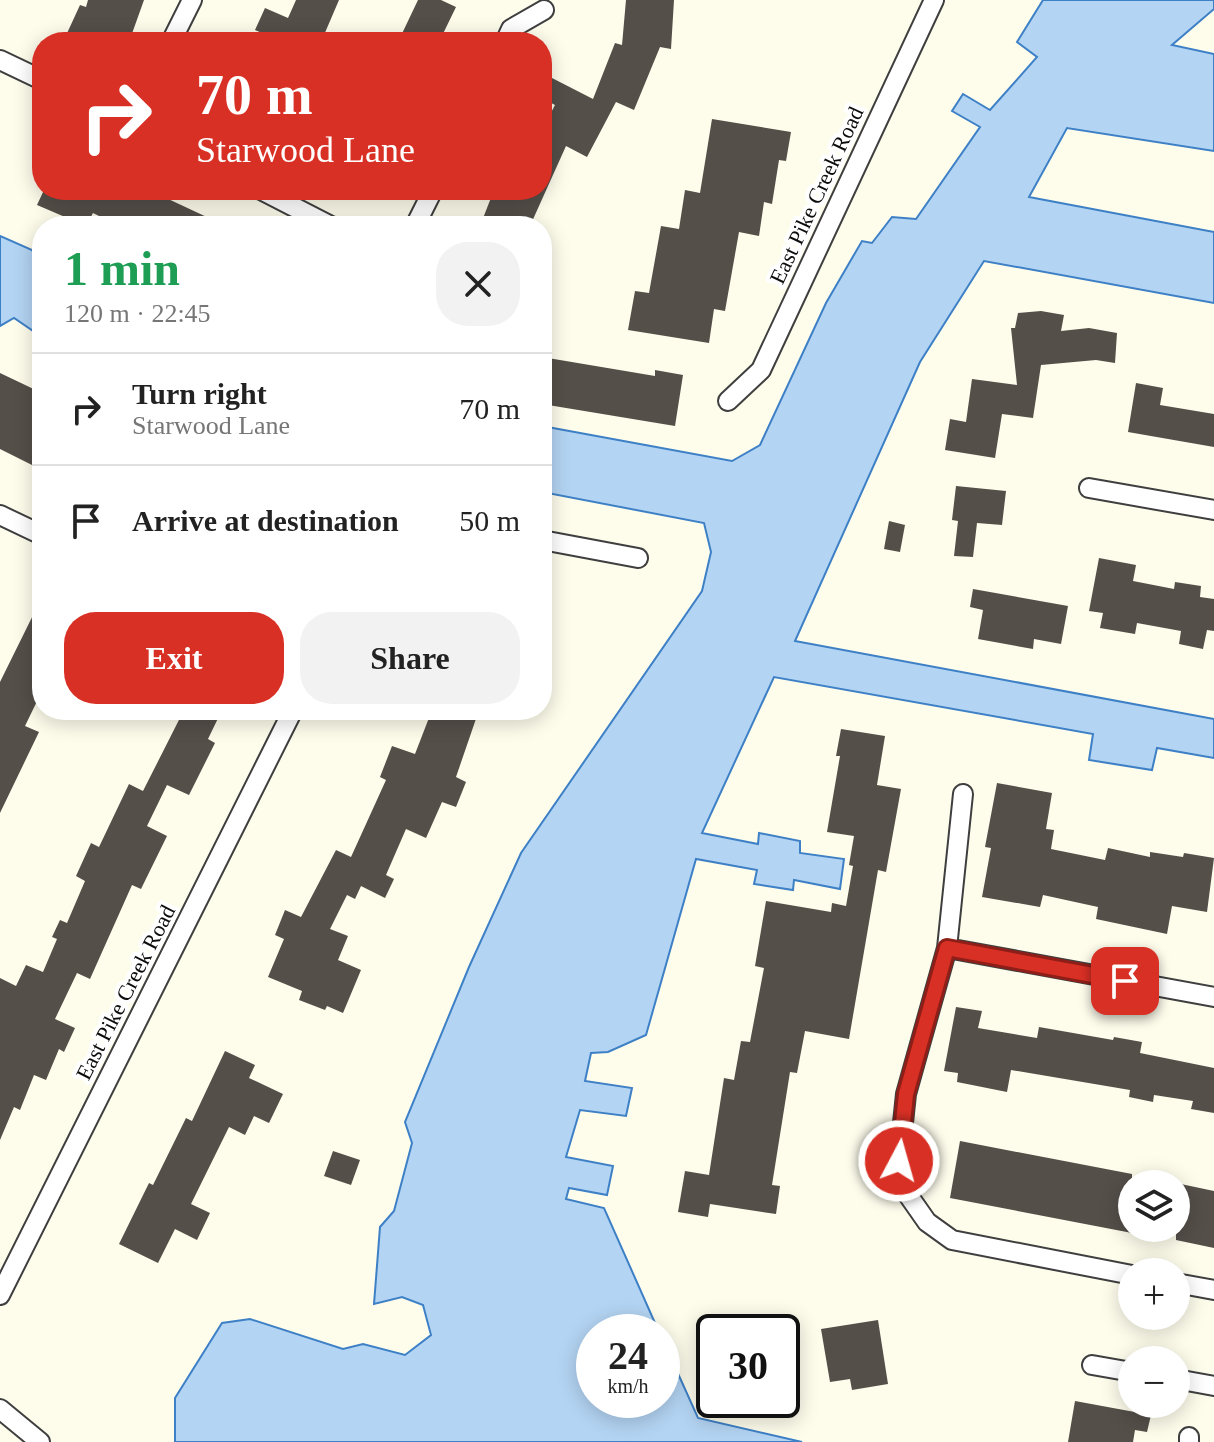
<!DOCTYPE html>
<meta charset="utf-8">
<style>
:root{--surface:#fff;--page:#f2f2f2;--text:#222;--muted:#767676;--line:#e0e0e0;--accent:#d93025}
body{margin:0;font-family:Georgia,serif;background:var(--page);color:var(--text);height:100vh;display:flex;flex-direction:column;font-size:30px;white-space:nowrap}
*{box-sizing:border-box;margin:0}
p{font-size:26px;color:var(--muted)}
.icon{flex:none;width:44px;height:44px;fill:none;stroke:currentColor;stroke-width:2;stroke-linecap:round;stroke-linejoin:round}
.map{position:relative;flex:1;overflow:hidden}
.details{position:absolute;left:32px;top:216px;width:520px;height:504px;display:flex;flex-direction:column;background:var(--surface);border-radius:32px;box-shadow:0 4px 20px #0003}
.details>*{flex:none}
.banner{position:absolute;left:32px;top:32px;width:520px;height:168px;border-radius:32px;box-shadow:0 4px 20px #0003;background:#d93025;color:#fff;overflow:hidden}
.controls{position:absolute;left:1118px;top:1170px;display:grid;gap:16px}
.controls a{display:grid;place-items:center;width:72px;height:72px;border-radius:50%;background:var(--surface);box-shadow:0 4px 20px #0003;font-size:40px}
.speed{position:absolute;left:576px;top:1314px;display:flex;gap:16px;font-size:40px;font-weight:700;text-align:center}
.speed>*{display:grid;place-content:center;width:104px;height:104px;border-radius:50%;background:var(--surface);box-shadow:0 4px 20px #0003;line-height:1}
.speed small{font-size:20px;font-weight:400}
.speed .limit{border:4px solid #111;border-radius:12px;background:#fff;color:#111}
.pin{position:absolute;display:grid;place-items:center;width:68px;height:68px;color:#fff;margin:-34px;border-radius:16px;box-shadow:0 4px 12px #0006}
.me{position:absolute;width:88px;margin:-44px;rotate:6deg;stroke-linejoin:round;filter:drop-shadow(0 0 6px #0008)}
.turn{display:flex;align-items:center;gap:28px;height:168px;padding:0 32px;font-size:36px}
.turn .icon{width:104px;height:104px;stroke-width:2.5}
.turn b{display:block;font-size:56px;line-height:68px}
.round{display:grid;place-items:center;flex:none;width:84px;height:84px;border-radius:32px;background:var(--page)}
.head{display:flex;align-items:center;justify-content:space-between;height:136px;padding:0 32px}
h1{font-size:48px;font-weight:700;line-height:60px;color:#1e9e55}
.button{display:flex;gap:16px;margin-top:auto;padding:16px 32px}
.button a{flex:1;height:92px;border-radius:32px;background:var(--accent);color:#fff;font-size:32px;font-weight:700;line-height:92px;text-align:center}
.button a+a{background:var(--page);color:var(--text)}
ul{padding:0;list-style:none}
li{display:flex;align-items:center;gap:24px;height:112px;padding:0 32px;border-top:2px solid var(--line)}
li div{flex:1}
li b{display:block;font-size:30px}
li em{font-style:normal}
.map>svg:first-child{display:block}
.water{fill:#b3d4f3;stroke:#3e80c6;stroke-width:2}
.building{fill:#544f49}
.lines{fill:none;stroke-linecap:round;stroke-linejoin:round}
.minor-casing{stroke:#3f3f3f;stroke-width:22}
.minor{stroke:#fff;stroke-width:18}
.route-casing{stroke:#8d1f18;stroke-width:20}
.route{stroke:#d93025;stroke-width:14}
.labels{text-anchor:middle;stroke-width:8;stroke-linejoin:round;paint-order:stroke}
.street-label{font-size:22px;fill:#0c0c0c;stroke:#fff}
</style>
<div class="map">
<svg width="1214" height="1442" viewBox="0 0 1214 1442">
<rect width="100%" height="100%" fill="#fefdec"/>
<path class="water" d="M1043 0H1214V9L1172 45 1214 54V151L1067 128 1029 197 1214 232V303L984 261 920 362 795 641 1214 719V758L1157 748 1152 770 1089 760 1093 734 774 677 702 833 758 844 759 833 800 841V853L844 859 840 889 794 880 793 890 754 884 757 870 696 859 646 1035 608 1052 591 1053 585 1081 632 1088 626 1116 580 1110 566 1157 613 1166 607 1195 569 1188 566 1199 604 1208 659 1332H594V1400H662V1338L698 1418 802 1442H175V1398L222 1323 250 1319 343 1349 363 1344 405 1355 431 1335 423 1305 402 1297 374 1304 380 1227 394 1211 412 1143 405 1122 469 967 521 853 702 591 711 552 704 523 542 492V426L732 461 760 445 826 303 862 241 872 243 892 217 916 219 980 127 952 111 963 94 990 110 1037 57 1017 42Z
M0 236 32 250 42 266V337L14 318 0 326Z"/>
<path class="building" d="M88 0H144L129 42H63L80 5 86 7Z
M296 0H339L321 42H283L255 30 265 8 288 18Z
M418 0H441L456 7 439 42H398Z
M626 0H674L671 49 660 47 634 110 616 102 587 157 566 146 530 226H480L494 190H542V130L555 105 542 98 552 78 593 99 615 43 622 45Z
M712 119 791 132 786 161 779 160 772 204 764 202 759 236 739 232 725 311 714 309 709 343 628 330 635 291 649 293 661 226 679 229 685 190 700 193Z
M44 190H149L226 226H119L93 213 86 226 37 205Z
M1041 311 1064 315 1061 331 1089 328 1117 333 1115 363 1096 360 1041 365 1033 418 1002 414 995 458 945 450 950 419 966 422 972 379 1017 385 1011 328H1015L1018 313Z
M542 357 655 376V370L683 375 675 426 542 404Z
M0 373 42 393V445L32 465 0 449Z
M1136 383 1163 388 1160 405 1214 414V447L1128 432Z
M956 486 1006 491 1002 525 977 523 973 557 954 556 958 521 952 520Z
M889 521 905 525 900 552 884 549Z
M1099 558 1136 565 1133 581 1174 589 1175 582 1201 586 1200 597 1214 599V631L1207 630 1203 649 1179 644 1181 631 1137 623 1135 634 1100 628 1103 613 1089 611Z
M973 589 1068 606 1061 644 1034 639 1033 649 978 639 983 610 970 607Z
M42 597V691L25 726 39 732 0 813V682Z
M184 710H222L208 739 215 743 189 795 167 785 147 826 167 836 141 889 132 885 90 979 77 973 55 1019 75 1028 64 1052 59 1049 46 1080 34 1075 20 1110 14 1107 0 1140V978L16 986 26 965 43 972 57 939 52 937 60 920 67 923 85 881 76 876 91 843 99 847 129 784 143 791Z
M432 710H479L456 777 466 782 456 807 442 802 426 838 406 829 386 875 394 879 385 898 361 886 355 899 347 895 330 929 348 936 338 960 361 970 343 1013 327 1006 325 1010 299 1000 302 991 268 977 284 939 275 935 285 910 301 917 336 850 351 857 386 780 380 777 392 746 415 754Z
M841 729 885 736 877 785 901 789 886 872 878 870 849 1039 805 1031 797 1073 790 1072 772 1185 780 1186 776 1214 710 1204 708 1217 678 1212 685 1171 709 1175 724 1078 734 1080 741 1041 750 1042 764 968 755 966 766 901 831 912 832 903 846 906 853 866 849 865 854 836 827 832 840 756H836Z
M997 783 1052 793 1046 829 1054 830 1051 849 1105 860 1108 848 1150 857V852L1183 857 1184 853 1214 858 1207 912 1172 906 1167 934 1096 919 1098 907 1043 895 1040 907 982 897 991 848 985 847Z
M956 1007 982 1011 978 1028 1037 1038 1039 1027 1113 1040 1114 1037 1142 1042 1140 1053 1214 1068V1113L1191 1109 1193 1101 1154 1095 1153 1102 1129 1097 1130 1090 1011 1070 1007 1092 957 1082 958 1073 944 1071Z
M225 1051 255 1065 249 1078 283 1094 269 1123 254 1116 245 1135 229 1127 191 1204 210 1213 197 1240 175 1229 158 1263 119 1244 149 1183 153 1185 186 1118 192 1121Z
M960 1141 1132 1174V1233L950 1198Z
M333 1151 360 1160 351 1185 324 1176Z
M1176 1183 1214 1191V1248L1176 1240Z
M878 1320 888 1384 852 1390 850 1379 830 1382 821 1329Z
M1075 1401 1151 1415 1147 1432 1135 1430 1133 1442H1068Z"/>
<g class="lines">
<g class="minor-casing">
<path id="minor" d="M171 42 192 0
M505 42 511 29 544 10
M0 60 42 80
M261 190 331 226
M415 226 433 190
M728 401 761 370 934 0
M1089 488 1214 510
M0 515 42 535
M542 540 638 558
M963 794 947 948 906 1094 899 1161 906 1192 927 1222 952 1240 1132 1275
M947 948 1214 997
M1176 1283 1214 1290
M0 1295 293 710
M1092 1365 1132 1372
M1176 1379 1214 1386
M0 1409 40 1442
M1189 1442V1437"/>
</g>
<use href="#minor" class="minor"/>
</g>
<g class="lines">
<g class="route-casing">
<path id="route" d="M899 1161 906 1094 947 948 1125 981"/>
</g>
<use href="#route" class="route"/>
</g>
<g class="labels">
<g class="street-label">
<text transform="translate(816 195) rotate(-65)" y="8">East Pike Creek Road</text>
<text transform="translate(125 992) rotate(-63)" y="8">East Pike Creek Road</text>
</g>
</g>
</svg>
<div class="controls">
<a><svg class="icon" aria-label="layers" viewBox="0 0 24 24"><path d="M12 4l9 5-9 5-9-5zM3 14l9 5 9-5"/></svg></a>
<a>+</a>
<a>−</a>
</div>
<div class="speed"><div>24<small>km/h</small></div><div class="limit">30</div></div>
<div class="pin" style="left:1125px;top:981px;background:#d93025"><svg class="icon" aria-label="arrive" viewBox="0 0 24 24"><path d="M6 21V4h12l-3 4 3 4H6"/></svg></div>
<svg class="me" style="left:899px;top:1161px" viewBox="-20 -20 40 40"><circle r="17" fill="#d93025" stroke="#fff" stroke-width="3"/><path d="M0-11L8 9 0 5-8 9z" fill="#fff"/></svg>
<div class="banner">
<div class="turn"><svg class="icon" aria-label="right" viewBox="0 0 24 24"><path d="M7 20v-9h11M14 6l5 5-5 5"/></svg><div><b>70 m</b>Starwood Lane</div></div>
</div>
<section class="details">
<div class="head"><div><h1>1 min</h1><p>120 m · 22:45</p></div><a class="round"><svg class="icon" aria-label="close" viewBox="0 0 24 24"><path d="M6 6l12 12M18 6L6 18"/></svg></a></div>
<ul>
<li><svg class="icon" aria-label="right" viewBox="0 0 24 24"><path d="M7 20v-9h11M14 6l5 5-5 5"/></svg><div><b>Turn right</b><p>Starwood Lane</p></div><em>70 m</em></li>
<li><svg class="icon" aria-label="arrive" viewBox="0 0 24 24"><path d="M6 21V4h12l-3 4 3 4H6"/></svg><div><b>Arrive at destination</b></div><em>50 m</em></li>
</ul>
<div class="button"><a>Exit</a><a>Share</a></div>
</section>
</div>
